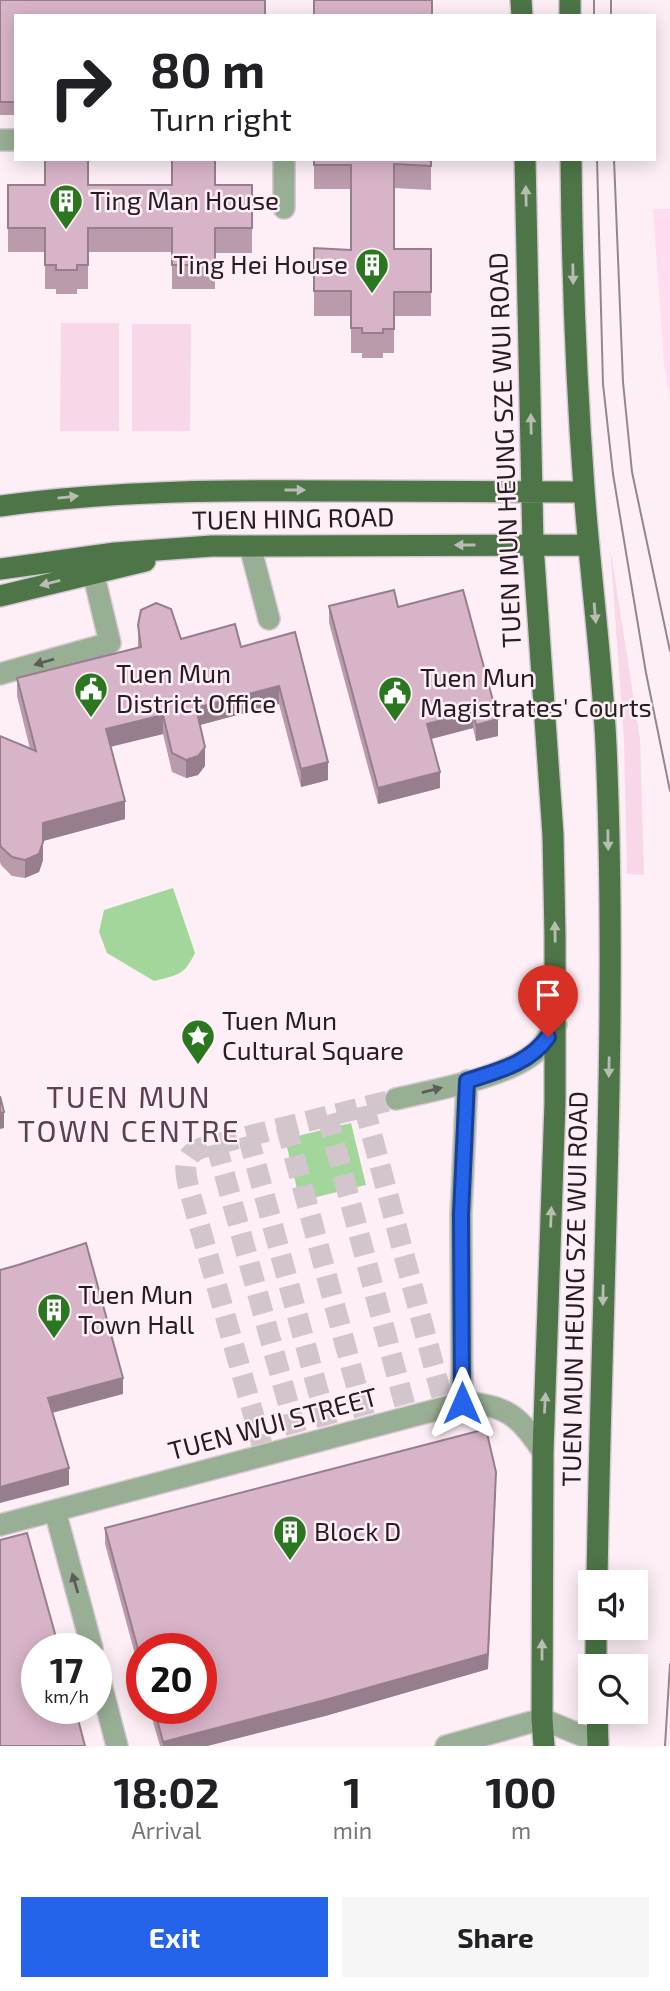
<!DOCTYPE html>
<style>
:root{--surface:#fff;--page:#f6f6f6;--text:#202124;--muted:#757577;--accent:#2563eb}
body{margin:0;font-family:"Exo 2",sans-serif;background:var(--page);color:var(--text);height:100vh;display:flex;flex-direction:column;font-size:26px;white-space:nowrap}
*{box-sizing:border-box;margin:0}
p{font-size:23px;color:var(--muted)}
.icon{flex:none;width:38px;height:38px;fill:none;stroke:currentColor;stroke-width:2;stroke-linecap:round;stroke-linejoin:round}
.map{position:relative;height:1746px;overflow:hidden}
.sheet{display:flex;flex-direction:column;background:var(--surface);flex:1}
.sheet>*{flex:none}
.guide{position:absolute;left:14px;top:14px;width:642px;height:147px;border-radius:0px;box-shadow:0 4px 18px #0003;background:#fff;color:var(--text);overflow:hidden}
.fabs{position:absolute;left:578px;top:1570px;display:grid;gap:14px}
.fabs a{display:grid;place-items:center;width:70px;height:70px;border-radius:0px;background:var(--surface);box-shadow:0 4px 18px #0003;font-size:35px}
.speed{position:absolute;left:21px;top:1633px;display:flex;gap:14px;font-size:35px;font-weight:700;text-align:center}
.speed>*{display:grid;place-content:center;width:91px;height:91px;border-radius:50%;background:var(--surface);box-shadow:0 4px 18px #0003;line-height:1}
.speed small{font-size:18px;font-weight:400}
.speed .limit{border:10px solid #d22;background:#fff;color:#111}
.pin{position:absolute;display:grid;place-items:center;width:60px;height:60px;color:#fff;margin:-72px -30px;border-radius:50% 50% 50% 0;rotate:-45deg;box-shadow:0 0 7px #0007}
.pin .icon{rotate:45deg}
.me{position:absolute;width:77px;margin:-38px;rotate:0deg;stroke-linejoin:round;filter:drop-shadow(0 0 5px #0008)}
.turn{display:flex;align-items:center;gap:24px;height:147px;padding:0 21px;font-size:32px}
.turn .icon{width:91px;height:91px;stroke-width:2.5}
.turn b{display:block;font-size:49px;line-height:60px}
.eta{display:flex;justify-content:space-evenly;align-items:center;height:119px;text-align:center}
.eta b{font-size:42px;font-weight:700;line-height:49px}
.button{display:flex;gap:14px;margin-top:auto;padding:14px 21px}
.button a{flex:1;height:80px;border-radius:0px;background:var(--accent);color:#fff;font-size:28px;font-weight:700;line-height:80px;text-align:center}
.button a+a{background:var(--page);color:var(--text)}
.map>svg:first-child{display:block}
.built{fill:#ffdcef}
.green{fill:#f8d7e9}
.water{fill:#a2d69a}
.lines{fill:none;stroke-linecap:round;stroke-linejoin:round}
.minor-tunnel{stroke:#d3c5cc;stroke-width:21;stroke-dasharray:21 10;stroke-linecap:butt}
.minor-casing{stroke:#d7c9d1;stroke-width:24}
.major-casing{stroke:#d7c9d1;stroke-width:24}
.minor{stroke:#99af95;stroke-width:21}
.major{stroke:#4d7547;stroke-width:21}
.tram{stroke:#94868e;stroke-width:2}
.wall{fill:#ba9bac}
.shaded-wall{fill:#977e8c}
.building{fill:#d8b4c8;stroke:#977e8c;stroke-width:2}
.oneway{fill:#b7beb1}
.oneway2{fill:#5b5e56}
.route-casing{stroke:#184099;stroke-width:18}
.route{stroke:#2563eb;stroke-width:12}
.labels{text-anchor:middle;stroke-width:5;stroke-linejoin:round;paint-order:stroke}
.poi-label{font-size:26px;fill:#281b22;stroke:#feeff7;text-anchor:start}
.street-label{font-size:26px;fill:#281b22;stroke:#feeff7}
.quarter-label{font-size:30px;letter-spacing:2px;fill:#5c3f50;stroke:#feeff7}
</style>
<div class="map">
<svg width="670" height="1746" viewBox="0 0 670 1746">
<rect width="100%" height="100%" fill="#feeff7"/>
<path class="built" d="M653 209H670V400L664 363Z"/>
<path class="green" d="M61 323H119V431H60Z
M132 324H191L190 431H132Z
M610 546 640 739 644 875 627 874 624 740Z"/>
<path class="water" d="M173 888 195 953C184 976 177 975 154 981L107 953 99 932 104 910Z
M351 1123 366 1185 300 1201 285 1139Z"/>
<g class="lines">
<path class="minor-tunnel" d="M364 1106 445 1408
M327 1115 408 1417
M286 1126 368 1429
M248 1136 331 1438
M216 1144 300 1446
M265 1455 189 1189C185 1171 181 1156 201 1148L396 1099"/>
<g class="minor-casing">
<path id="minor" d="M0 140H16
M284 208V159
M250 546 269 619
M0 674 110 643 93 572
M396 1099C434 1090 515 1076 540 1048 546 1041 551 1032 556 1025
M462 1403 461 1214 467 1081
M55 1511 92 1648
M0 1525 462 1403C504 1403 521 1417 543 1452
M96 1665 117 1746
M446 1746 542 1719 598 1742"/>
</g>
<g class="major-casing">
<path id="major" d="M521 0 522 16
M570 0V16
M525 159 533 545 553 835 555 937V1102L543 1452 542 1719 544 1746
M571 159C572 269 576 379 584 488 590 574 602 659 606 745 618 1024 601 1303 597 1582
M0 506C117 490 232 490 350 491 428 491 506 492 584 492
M0 569 115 553 212 546 589 545
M0 596 145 561
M596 1628V1666
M597 1712 598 1746"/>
</g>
<use href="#minor" class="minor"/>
<use href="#major" class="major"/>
<path class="tram" d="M611 0V16
M594 16V0
M597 159 603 384 613 474 646 673 670 791
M614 159 623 382 632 472 670 651
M665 1746 670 1664"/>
</g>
<path class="wall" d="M0 0 16 16V115H0Z
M314 159H431V190L394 188V249H431V316H394V353H383V358H362V353H351V316H314V248L351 250V189H314Z
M8 185H252V253H215V289H172V252H88V289H77V294H56V289H45V252H8Z
M329 606 398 607 498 736 476 741 473 728 431 739 440 788 378 804 329 623Z
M138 625 181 639 241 647 295 632 328 780 301 787 279 704 200 725 205 766 198 775 186 778 172 772 163 734 111 746 125 819 43 841V860L39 872 25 878 12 876 1 865 0 862V736L30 749 17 696V678L138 647Z
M496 1487 488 1669 325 1716 207 1746H160L149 1708H201L142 1648V1680L105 1544V1528Z"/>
<path class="shaded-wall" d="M279 686V704L196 726V708Z
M473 712V728L427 740V724Z
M163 715V734L106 748V729Z
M498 719V736L476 741V725Z
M205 747V766L198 775 186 778V760Z
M328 762V780L301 787V769Z
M440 772V788L378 804V788Z
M125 801V819L43 841V823Z
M43 842V860L39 872 25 878V860Z
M4 1112V1128L0 1129V1113Z
M123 1378V1394L48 1414V1398Z
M69 1468V1485L0 1503V1487Z
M496 1472 488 1669 325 1716 207 1746H163V1742Z"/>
<path class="building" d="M0 0H265V16H16V102H0Z
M314 0H432V16H314Z
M45 159H88V185H172V159H215V185H252V228H215V265H172V228H88V265H77V270H56V265H45V228H8V185H45Z
M314 159H431V166L394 164V249H431V292H394V329H383V333H362V328H351V291H314V248L351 250V165H314Z
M394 590 398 607 463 590 498 719 476 725 473 712 427 724 440 772 378 788 329 606Z
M156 603 171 609 181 639 235 624 241 647 295 632 328 762 301 769 279 686 196 708 205 747 198 756 186 760 172 753 163 715 106 729 125 801 43 823V842L39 854 25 860 12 857 1 847 0 843V736L36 751 17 678 141 647 138 625 141 610Z
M0 1096 4 1112 0 1113Z
M86 1243 123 1378 48 1398 69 1468 0 1487V1270L18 1265Z
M486 1429 496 1472 488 1654 325 1700 163 1742 154 1708H201V1648H142V1664L105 1528Z
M27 1533 59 1648H37V1708H75L85 1746H0V1540Z"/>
<defs><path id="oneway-solid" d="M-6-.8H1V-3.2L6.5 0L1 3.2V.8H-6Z" transform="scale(1.75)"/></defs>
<g class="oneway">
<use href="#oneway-solid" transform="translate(526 196) rotate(-91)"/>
<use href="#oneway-solid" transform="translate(573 274) rotate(89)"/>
<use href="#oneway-solid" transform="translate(531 424) rotate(-91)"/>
<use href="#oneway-solid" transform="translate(295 490)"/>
<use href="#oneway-solid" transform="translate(68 497) rotate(-6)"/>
<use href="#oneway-solid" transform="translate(465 545) rotate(180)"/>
<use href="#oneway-solid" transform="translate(50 583) rotate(166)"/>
<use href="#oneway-solid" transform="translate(595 613) rotate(85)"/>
<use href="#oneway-solid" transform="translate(608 840) rotate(89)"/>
<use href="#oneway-solid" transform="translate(555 932) rotate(-91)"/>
<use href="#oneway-solid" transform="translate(609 1067) rotate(91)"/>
<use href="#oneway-solid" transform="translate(551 1217) rotate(-88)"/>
<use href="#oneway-solid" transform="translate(603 1295) rotate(91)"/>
<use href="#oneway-solid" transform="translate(545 1403) rotate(-87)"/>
<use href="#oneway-solid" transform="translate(542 1650) rotate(-90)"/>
</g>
<g class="oneway2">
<use href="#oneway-solid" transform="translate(44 662) rotate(164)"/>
<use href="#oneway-solid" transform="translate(432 1090) rotate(-14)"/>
<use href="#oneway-solid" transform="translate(75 1583) rotate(-106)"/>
</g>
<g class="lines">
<g class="route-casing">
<path id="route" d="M462 1403 461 1214 467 1081C497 1071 529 1064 548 1037"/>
</g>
<use href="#route" class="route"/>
</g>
<defs>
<g id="building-pin" transform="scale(1.75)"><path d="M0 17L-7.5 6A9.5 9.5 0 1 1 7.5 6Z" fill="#2a771f" stroke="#feeff7"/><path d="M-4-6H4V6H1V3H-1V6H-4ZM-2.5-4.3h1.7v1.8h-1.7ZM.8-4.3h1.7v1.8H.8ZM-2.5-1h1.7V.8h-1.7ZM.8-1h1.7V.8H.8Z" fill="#fff"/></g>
<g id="civic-pin" transform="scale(1.75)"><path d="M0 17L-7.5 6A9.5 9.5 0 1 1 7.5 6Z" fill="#2a771f" stroke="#feeff7"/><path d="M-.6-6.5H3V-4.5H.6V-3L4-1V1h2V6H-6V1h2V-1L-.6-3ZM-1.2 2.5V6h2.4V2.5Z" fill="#fff"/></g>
<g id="sight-pin" transform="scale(1.75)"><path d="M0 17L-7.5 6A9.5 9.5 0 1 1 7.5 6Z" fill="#2a771f" stroke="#feeff7"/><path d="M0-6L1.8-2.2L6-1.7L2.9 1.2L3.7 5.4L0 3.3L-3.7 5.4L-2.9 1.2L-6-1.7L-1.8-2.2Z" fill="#fff"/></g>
</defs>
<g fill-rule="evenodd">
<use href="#building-pin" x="66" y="201"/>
<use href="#building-pin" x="372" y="265"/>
<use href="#civic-pin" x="91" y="689"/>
<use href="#civic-pin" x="395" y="693"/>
<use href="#sight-pin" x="198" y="1036"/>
<use href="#building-pin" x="54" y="1310"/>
<use href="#building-pin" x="290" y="1532"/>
</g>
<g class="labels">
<g class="poi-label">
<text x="90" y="210">Ting Man House</text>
<text x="348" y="274" text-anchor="end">Ting Hei House</text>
<text x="116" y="683">Tuen Mun<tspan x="116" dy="30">District Office</tspan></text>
<text x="420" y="687">Tuen Mun<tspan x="420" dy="30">Magistrates' Courts</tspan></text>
<text x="222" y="1030">Tuen Mun<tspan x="222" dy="30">Cultural Square</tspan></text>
<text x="78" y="1304">Tuen Mun<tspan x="78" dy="30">Town Hall</tspan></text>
<text x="314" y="1541">Block D</text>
</g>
<g class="street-label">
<text transform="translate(505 450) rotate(-92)" y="9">TUEN MUN HEUNG SZE WUI ROAD</text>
<text transform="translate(293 519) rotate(-1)" y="9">TUEN HING ROAD</text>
<text transform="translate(575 1289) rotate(-89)" y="9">TUEN MUN HEUNG SZE WUI ROAD</text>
<text transform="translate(273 1424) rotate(-15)" y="9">TUEN WUI STREET</text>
</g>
<g class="quarter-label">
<text x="129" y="1108">TUEN MUN<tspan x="129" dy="34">TOWN CENTRE</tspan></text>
</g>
</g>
</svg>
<div class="fabs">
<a><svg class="icon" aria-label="sound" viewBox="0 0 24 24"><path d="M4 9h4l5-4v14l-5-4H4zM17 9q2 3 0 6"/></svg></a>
<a><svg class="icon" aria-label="search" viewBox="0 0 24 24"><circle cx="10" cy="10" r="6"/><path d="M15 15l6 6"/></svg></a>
</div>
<div class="speed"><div>17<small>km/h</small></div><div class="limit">20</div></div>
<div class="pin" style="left:548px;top:1037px;background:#d93025"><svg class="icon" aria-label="arrive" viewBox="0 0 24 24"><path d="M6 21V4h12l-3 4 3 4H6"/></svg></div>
<svg class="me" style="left:462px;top:1403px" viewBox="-20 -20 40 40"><path d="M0-17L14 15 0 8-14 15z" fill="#2563eb" stroke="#fff" stroke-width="4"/></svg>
<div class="guide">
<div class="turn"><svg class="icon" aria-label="right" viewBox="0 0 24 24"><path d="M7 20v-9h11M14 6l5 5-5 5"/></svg><div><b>80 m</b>Turn right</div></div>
</div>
</div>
<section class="sheet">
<div class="eta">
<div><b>18:02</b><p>Arrival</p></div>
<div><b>1</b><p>min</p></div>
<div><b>100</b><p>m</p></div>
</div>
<div class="button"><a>Exit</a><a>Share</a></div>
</section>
